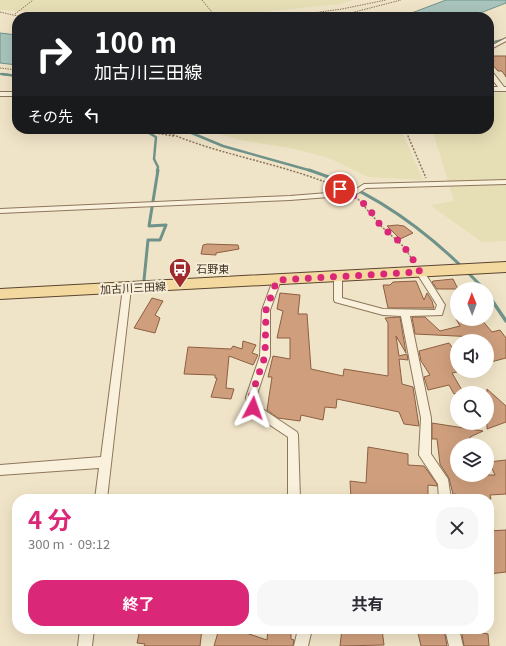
<!DOCTYPE html>
<html lang="ja">
<meta charset="utf-8">
<style>
:root{--surface:#fff;--page:#f7f7f7;--text:#2b2b33;--muted:#7c7c81;--accent:#db2777}
body{margin:0;font-family:Georgia,"Noto Sans JP",serif;background:var(--page);color:var(--text);height:100vh;display:flex;flex-direction:column;font-size:15px;white-space:nowrap}
*{box-sizing:border-box;margin:0}
p{font-size:13px;color:var(--muted)}
.icon{flex:none;width:22px;height:22px;fill:none;stroke:currentColor;stroke-width:2;stroke-linecap:round;stroke-linejoin:round}
.map{position:relative;flex:1;overflow:hidden}
.sheet{position:absolute;left:12px;top:494px;width:482px;height:140px;display:flex;flex-direction:column;background:var(--surface);border-radius:16px;box-shadow:0 4px 16px #0002}
.sheet>*{flex:none}
.top-card{position:absolute;left:12px;top:12px;width:482px;height:122px;border-radius:16px;box-shadow:0 4px 16px #0002;background:#202124;color:#fff;overflow:hidden}
.needle{width:26px;rotate:359deg}
.controls{position:absolute;left:450px;top:282px;display:grid;gap:8px}
.controls a{display:grid;place-items:center;width:44px;height:44px;border-radius:50%;background:var(--surface);box-shadow:0 4px 16px #0002;font-size:20px}
.pin{position:absolute;display:grid;place-items:center;width:34px;height:34px;color:#fff;margin:-17px;border:2px solid #fff;border-radius:50%;box-shadow:0 1px 4px #0007}
.me{position:absolute;width:44px;margin:-22px;rotate:4deg;stroke-linejoin:round;filter:drop-shadow(0 0 3px #0008)}
.turn{display:flex;align-items:center;gap:14px;height:84px;padding:0 16px;font-size:18px}
.turn .icon{width:52px;height:52px;stroke-width:2.5}
.turn b{display:block;font-size:28px;line-height:34px}
.then{display:flex;align-items:center;height:38px;padding:0 16px;background:#0003;gap:8px;font-size:15px}
.round{display:grid;place-items:center;flex:none;width:42px;height:42px;border-radius:16px;background:var(--page)}
.summary{display:flex;align-items:center;justify-content:space-between;height:68px;padding:0 16px}
h1{font-size:24px;font-weight:700;line-height:30px;color:var(--accent)}
.button{display:flex;gap:8px;margin-top:auto;padding:8px 16px}
.button a{flex:1;height:46px;border-radius:16px;background:var(--accent);color:#fff;font-size:16px;font-weight:700;line-height:46px;text-align:center}
.button a+a{background:var(--page);color:var(--text)}
.map>svg:first-child{display:block}
.farmland{fill:#e6deb5}
.water{fill:#a9c4bc;stroke:#6f938a}
.lines{fill:none;stroke-linecap:round;stroke-linejoin:round}
.stream-far3{stroke:#6f938a;stroke-width:2}
.stream-far2{stroke:#6f938a;stroke-width:2.5}
.stream-far1{stroke:#6f938a;stroke-width:3}
.stream{stroke:#6f938a;stroke-width:3.5}
.building{fill:#cf9f7d;stroke:#8d5f41}
.minor-casing{stroke:#8d765c;stroke-width:2}
.primary-casing{stroke:#5b4430;stroke-width:2}
.path-far1{stroke:#8d765c;stroke-width:1;stroke-dasharray:1.5 1;stroke-linecap:butt}
.path{stroke:#8d765c;stroke-width:1.5;stroke-dasharray:2 1.5;stroke-linecap:butt}
.minor{fill:#faf1dc;fill-rule:evenodd}
.primary{fill:#f3d9a0;fill-rule:evenodd}
.route{stroke:#db2777;stroke-width:7;stroke-dasharray:0 12.6}
.labels{text-anchor:middle;stroke-width:4;stroke-linejoin:round;paint-order:stroke}
.poi-label{font-size:11px;fill:#3d2e20;stroke:#f7eed8;text-anchor:start}
.street-label{font-size:11px;fill:#3d2e20;stroke:#f7eed8}
</style>
<div class="map">
<svg width="506" height="646" viewBox="0 0 506 646">
<rect width="100%" height="100%" fill="#f0e4c8"/>
<path class="farmland" d="M0 0H353L340 4 214 17H149L0 10Z
M506 92V241L482 242 430 205 454 201 432 129H489V93Z
M203 129H401L423 180 368 177 329 158 290 148 240 140Z"/>
<path class="water" d="M446 0H506V3L470 17H401Z
M0 33 17 35V65L0 63Z"/>
<g class="lines">
<path class="stream-far3" d="M489 43 506 39
M0 74 10 75"/>
<path class="stream-far2" d="M2 74 17 76
M142 129 156 137 154 159 158 167 157 171
M182 129 223 146 312 171"/>
<path class="stream-far1" d="M309 170C378 192 435 237 484 289
M144 280 148 240H160L166 225 149 226 158 170"/>
<path class="stream" d="M487 293 506 321"/>
</g>
<path class="building" d="M491 56H506V77L502 71H498L490 62 494 61Z
M397 225 404 226 413 233 400 239 387 226Z
M207 244 238 245 239 249 216 253V255L201 254 203 245Z
M453 279 458 289H437L432 282 433 281Z
M416 281 424 300 427 293 432 301 434 308H388L383 285H390L393 282Z
M280 293 300 295 298 314H307L311 369 343 376 344 369 388 376V323L385 318 400 317 406 353 396 336 399 356 407 354 408 360 399 359 402 384 413 387 419 426 404 424 399 412 337 399 336 408 325 407 323 420 301 415 300 421 278 418 267 410 272 377H268L273 356 290 359V338H277L283 311 277 309Z
M152 298 163 301 155 315 160 318 155 333 134 328Z
M412 317H425L440 331 460 326 456 319H481L492 332 500 330 506 338V358L487 363V341H476V337L415 334Z
M243 341 256 345 252 353 258 355 253 365 229 356 226 388 234 389 231 399 211 397 217 378H215V375L184 374 188 347 231 349 233 346 242 349Z
M449 343 457 354V372L452 373 463 392 454 394 449 385 428 390 424 377 430 375 421 361 419 351Z
M487 389 506 406V422L487 429Z
M432 423 483 431 470 437 472 445H457V475H495L489 462 506 460V494L490 495 491 499H479L478 497 453 494 449 478 440 464 437 439H432Z
M368 447 408 454V465L424 466 437 484V486L428 485V499L351 498 350 481 366 483Z
M506 530V572L489 574V531Z
M140 629H202L200 646H144L145 644 137 643Z
M219 629H234L267 640 268 629H291V639L294 640 293 646H214Z
M342 629H382L384 645 340 646Z
M417 629H444L447 646H421Z
M461 629H482L483 633 488 634 489 646H464Z"/>
<g class="lines">
<g class="minor-casing">
<path id="minor" d="M506 38V41L489 50V47Z
M489 69 491 70 504 87H506V91H489V87H498L489 75Z
M0 92H17V96H0Z
M506 180V184L366 188 355 195 290 200 0 213V209L290 196 353 191 364 184Z
M420 269 423 270 445 305 442 315 410 316 431 418V454L448 479 451 499H439L438 484 419 455 421 418 401 316 383 315 335 302 334 300V276L338 273 342 276V298L383 309 435 310 437 305 416 272Z
M277 277 281 280 270 310V356L256 397 258 406 297 432 298 435 300 499H288V437L249 411 246 397 260 356 262 310 273 280Z
M127 285 131 288 107 499H95L99 468 0 475V465L101 457 123 288Z
M80 629H94L92 646H78Z
M298 629H312L308 646H294Z
M445 629H459L463 646H449Z"/>
</g>
<g class="primary-casing">
<path id="primary" d="M506 262V272L0 299V289Z"/>
</g>
<path class="path-far1" d="M202 0 216 17
M0 12 22 17
M15 14 33 0
M283 17 342 9 386 0
M335 17 401 0
M0 68 17 70"/>
<path class="path" d="M149 129 155 133 174 136
M160 129C216 155 278 162 335 186
M405 129 426 178
M358 199 382 227 404 247 414 262"/>
<use href="#minor" class="minor"/>
<use href="#primary" class="primary"/>
</g>
<g class="lines">
<path class="route" d="M253 408 251 397 265 356 266 310 277 280 420 272 411 256 401 243 381 226 367 206 350 193 344 194 340 189"/>
</g>
<defs>
<g id="bus-pin" transform="scale(1.15)"><path d="M0 17L-7.5 6A9.5 9.5 0 1 1 7.5 6Z" fill="#9e2a2b" stroke="#f7eed8"/><path d="M-5-6H5V4H4V6H2V4H-2V6H-4V4H-5ZM-3.5-4V0h7V-4ZM-3.5 1.2v1.5H-2V1.2ZM2 1.2v1.5H3.5V1.2Z" fill="#fff"/></g>
</defs>
<g fill-rule="evenodd">
<use href="#bus-pin" x="180" y="269"/>
</g>
<g class="labels">
<g class="poi-label">
<text x="196" y="273">石野東</text>
</g>
<g class="street-label">
<text transform="translate(133 288) rotate(-3)" y="4">加古川三田線</text>
</g>
</g>
</svg>
<div class="controls">
<a><svg class="needle" viewBox="-14 -14 28 28"><path d="M0-13l5 13h-10z" fill="#e53935"/><path d="M0 13l5-13h-10z" fill="#7c7c81"/></svg></a>
<a><svg class="icon" aria-label="sound" viewBox="0 0 24 24"><path d="M4 9h4l5-4v14l-5-4H4zM17 9q2 3 0 6"/></svg></a>
<a><svg class="icon" aria-label="search" viewBox="0 0 24 24"><circle cx="10" cy="10" r="6"/><path d="M15 15l6 6"/></svg></a>
<a><svg class="icon" aria-label="layers" viewBox="0 0 24 24"><path d="M12 4l9 5-9 5-9-5zM3 14l9 5 9-5"/></svg></a>
</div>
<div class="pin" style="left:340px;top:189px;background:#d93025"><svg class="icon" aria-label="arrive" viewBox="0 0 24 24"><path d="M6 21V4h12l-3 4 3 4H6"/></svg></div>
<svg class="me" style="left:253px;top:408px" viewBox="-20 -20 40 40"><path d="M0-17L14 15 0 8-14 15z" fill="#db2777" stroke="#fff" stroke-width="4"/></svg>
<div class="top-card">
<div class="turn"><svg class="icon" aria-label="right" viewBox="0 0 24 24"><path d="M7 20v-9h11M14 6l5 5-5 5"/></svg><div><b>100 m</b>加古川三田線</div></div>
<div class="then">その先<svg class="icon" aria-label="left" viewBox="0 0 24 24"><path d="M17 20v-9H6M10 6l-5 5 5 5"/></svg></div>
</div>
<section class="sheet">
<div class="summary"><div><h1>4 分</h1><p>300 m · 09:12</p></div><a class="round"><svg class="icon" aria-label="close" viewBox="0 0 24 24"><path d="M6 6l12 12M18 6L6 18"/></svg></a></div>
<div class="button"><a>終了</a><a>共有</a></div>
</section>
</div>
